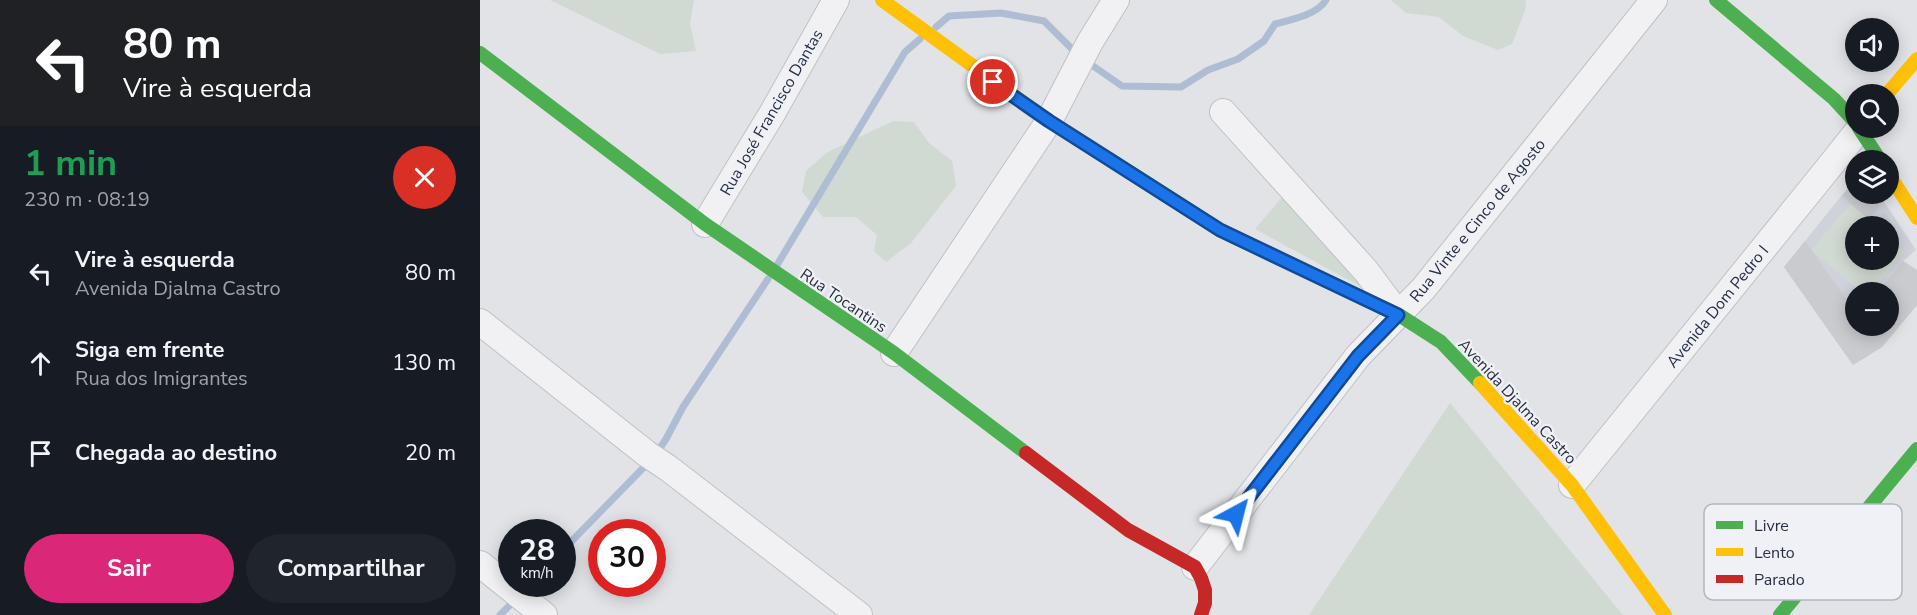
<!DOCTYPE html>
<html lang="pt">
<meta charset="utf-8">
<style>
:root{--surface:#171b24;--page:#20242c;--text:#f1f3f6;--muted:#9ea1a6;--accent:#db2777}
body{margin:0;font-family:"Nunito Sans",sans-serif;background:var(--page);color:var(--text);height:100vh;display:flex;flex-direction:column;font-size:22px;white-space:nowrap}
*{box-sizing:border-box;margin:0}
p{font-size:20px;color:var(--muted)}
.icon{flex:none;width:33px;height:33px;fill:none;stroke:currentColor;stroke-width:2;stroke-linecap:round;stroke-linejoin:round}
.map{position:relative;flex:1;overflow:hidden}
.panel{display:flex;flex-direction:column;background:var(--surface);width:480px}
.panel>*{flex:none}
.guide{background:#202124;color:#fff;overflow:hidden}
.buttons{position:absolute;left:1365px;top:18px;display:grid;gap:12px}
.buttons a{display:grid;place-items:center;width:54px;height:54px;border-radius:50%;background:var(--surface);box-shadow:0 3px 15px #0003;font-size:30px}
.speed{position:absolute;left:18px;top:519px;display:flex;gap:12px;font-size:30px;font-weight:700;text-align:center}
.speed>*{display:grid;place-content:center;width:78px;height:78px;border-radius:50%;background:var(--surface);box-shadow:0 3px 15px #0003;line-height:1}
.speed small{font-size:15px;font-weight:400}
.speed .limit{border:9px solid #d22;background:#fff;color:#111}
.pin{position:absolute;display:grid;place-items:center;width:51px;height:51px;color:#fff;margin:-26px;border:3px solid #fff;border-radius:50%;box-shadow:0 2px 6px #0007}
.me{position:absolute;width:66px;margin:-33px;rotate:38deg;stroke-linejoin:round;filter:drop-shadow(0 0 4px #0008)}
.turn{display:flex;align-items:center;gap:21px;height:126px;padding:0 24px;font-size:27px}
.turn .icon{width:78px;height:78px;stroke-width:2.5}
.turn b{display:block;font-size:42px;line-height:51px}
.round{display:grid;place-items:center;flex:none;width:63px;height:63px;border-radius:32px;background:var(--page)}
.summary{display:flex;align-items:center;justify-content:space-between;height:102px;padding:0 24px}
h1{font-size:36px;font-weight:700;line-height:45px;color:#1e9e55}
.cta{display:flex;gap:12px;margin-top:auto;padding:12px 24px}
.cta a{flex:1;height:69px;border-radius:36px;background:var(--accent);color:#fff;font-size:24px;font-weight:700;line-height:69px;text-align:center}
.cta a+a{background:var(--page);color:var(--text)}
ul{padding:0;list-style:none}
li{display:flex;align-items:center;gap:18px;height:90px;padding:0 24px}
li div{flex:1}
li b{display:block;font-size:22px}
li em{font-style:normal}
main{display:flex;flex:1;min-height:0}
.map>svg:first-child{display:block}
.built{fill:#cfd2da;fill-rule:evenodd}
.green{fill:#d0dad2}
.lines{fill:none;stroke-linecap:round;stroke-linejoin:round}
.stream{stroke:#aebdd3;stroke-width:7}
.building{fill:#c9cbcf}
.street-casing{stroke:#bfc1c5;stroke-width:28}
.street{stroke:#f1f1f3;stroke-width:26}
.fast{stroke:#4caf50;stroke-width:14}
.slow{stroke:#ffc107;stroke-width:14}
.jam{stroke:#c62828;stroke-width:14}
.route-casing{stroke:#114b97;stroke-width:15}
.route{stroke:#1a73e8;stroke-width:10}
.labels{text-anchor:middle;stroke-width:4.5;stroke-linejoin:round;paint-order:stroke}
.street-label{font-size:16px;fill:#272f41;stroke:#eff1f6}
.key{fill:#eff1f6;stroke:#b3b7c0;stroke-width:1.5}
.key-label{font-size:16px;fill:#272f41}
</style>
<main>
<section class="panel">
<div class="guide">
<div class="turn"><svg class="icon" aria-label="left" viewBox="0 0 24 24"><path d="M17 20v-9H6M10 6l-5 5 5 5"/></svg><div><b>80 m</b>Vire à esquerda</div></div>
</div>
<div class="summary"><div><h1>1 min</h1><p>230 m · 08:19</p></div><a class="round" style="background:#d93025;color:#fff"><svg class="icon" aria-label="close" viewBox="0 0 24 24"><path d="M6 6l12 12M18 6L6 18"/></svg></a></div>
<ul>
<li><svg class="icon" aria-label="left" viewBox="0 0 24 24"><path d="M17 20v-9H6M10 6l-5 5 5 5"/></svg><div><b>Vire à esquerda</b><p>Avenida Djalma Castro</p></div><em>80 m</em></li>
<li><svg class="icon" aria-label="ahead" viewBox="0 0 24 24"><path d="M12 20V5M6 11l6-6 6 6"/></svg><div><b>Siga em frente</b><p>Rua dos Imigrantes</p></div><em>130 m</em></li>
<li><svg class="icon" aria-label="arrive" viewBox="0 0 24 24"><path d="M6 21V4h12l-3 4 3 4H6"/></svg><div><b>Chegada ao destino</b></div><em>20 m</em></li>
</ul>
<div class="cta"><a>Sair</a><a>Compartilhar</a></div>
</section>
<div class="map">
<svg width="1437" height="615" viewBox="0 0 1437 615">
<rect width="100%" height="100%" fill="#e1e3e7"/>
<path class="built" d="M1375 179 1376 194H1399L1436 250 1423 261 1437 270V305L1402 347 1373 365 1304 267ZM1376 226H1408V260H1376ZM1376 292H1408V326H1376Z"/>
<path class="green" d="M70 0H214L210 24 216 51 180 54Z
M911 0H1046L1045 11 1032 44 1018 50 983 36 959 17 926 13Z
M413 121 434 122 449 143 472 161 476 186 431 243 406 262 394 251 397 235 376 217H343L322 192 326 171 346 153Z
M804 195 896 295 775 229Z
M1370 204 1396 226H1376V260H1408L1409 237 1425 251 1391 292H1381L1331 250Z
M970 403 1133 603 1143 615H829Z"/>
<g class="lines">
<path class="stream" d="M456 27 469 16 521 13 564 21 597 54
M606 61 642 86 701 87 728 70 758 59 784 41 795 24C811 20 837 15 846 0
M297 265 425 52 440 39
M176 454 186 439 203 407 288 279
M82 551 169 462
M20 615 51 584"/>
</g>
<path class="building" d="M1376 179V194H1399L1404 200 1389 220 1362 196Z
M1405 213 1416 228 1408 233V226H1404L1398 218Z
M1325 241 1376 313V326H1408V292H1398L1423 261 1437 270V305L1402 347 1373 365 1304 267Z"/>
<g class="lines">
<g class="street-casing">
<path id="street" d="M743 112 886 271 918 314
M225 224 293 112 356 0
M0 322 167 454 188 468 379 615
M414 353 569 121 610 42 636 0
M1092 485 1350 166 1380 128
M0 564 64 615
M715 567 878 356 944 288 1174 0"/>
</g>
<use href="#street" class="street"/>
<path class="fast" d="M1236 0 1354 99 1376 123
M0 53 225 224 414 353 546 453
M1379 128 1400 160
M626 157 740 230 919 315 961 342 1000 383
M1300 615 1437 449"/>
<path class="slow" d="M402 0 569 121 626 157
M1407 94 1437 59
M1408 173 1437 218
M1000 383 1092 485 1185 615"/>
<path class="jam" d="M546 453 648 530 715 567 721 578 725 590V603L721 615"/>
</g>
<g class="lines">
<g class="route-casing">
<path id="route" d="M513 82 569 121 740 230 918 315 878 356 756 514"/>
</g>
<use href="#route" class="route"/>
</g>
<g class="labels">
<g class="street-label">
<text transform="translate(291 112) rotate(-60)" y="6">Rua José Francisco Dantas</text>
<text transform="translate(997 220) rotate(-51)" y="6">Rua Vinte e Cinco de Agosto</text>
<text transform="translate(364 300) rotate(34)" y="6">Rua Tocantins</text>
<text transform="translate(1237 306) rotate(-51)" y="6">Avenida Dom Pedro I</text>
<text transform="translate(1038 401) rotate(47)" y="6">Avenida Djalma Castro</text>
</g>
</g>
<rect x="1224" y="504" width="198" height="96" rx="9" class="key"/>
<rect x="1236" y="521" width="27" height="8" fill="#4caf50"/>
<rect x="1236" y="548" width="27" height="8" fill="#ffc107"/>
<rect x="1236" y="575" width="27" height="8" fill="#c62828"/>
<g class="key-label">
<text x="1274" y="531">Livre</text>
<text x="1274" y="558">Lento</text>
<text x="1274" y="585">Parado</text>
</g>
</svg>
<div class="buttons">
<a><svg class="icon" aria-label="sound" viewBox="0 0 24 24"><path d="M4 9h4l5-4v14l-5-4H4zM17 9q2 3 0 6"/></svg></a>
<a><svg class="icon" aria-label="search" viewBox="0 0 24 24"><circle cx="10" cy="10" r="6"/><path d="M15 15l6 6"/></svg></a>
<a><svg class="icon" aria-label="layers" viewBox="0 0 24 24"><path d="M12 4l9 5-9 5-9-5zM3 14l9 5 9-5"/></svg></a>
<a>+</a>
<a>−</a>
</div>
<div class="speed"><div>28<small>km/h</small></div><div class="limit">30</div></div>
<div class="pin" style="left:513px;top:82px;background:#d93025"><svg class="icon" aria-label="arrive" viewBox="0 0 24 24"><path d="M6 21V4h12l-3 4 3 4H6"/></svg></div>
<svg class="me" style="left:756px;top:514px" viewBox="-20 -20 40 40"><path d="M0-17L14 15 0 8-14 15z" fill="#1a73e8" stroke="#fff" stroke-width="4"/></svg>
</div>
</main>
